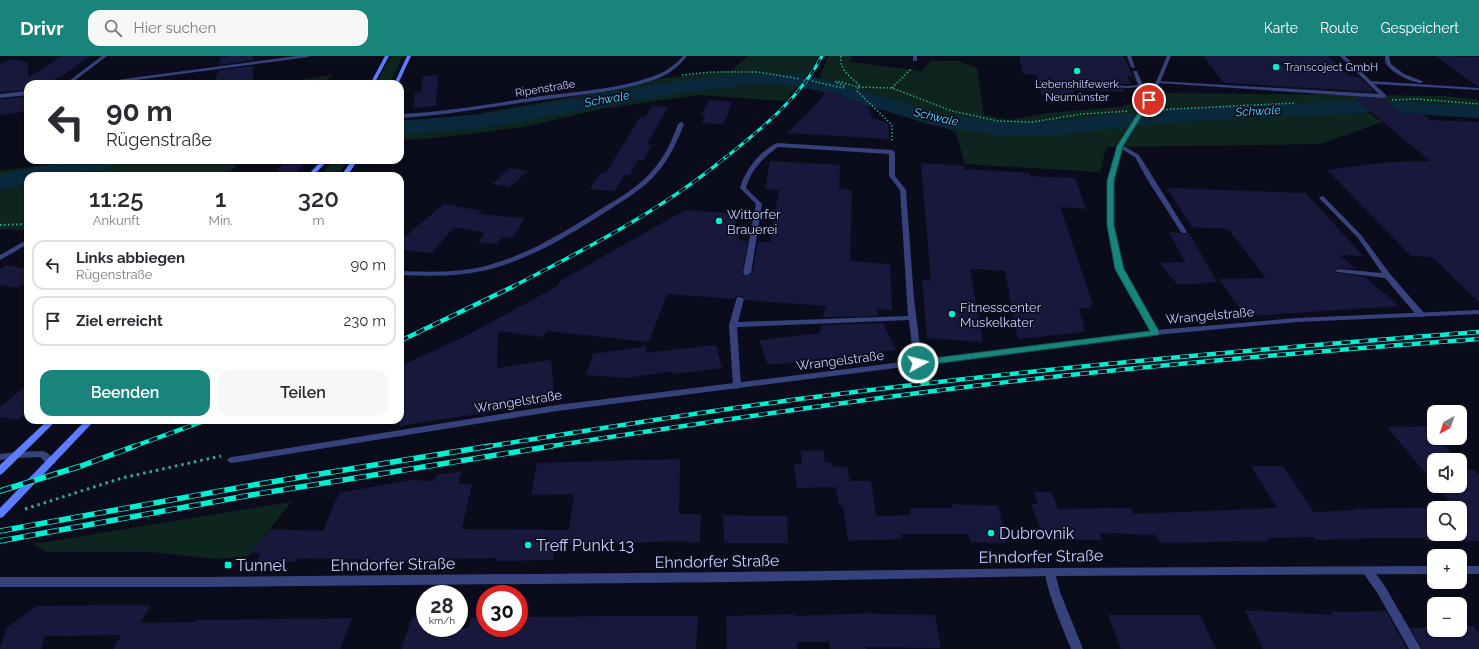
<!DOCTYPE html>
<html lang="de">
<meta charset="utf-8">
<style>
:root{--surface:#fff;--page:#f7f7f7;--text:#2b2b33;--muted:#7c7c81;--line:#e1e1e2;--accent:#18847b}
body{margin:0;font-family:Raleway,sans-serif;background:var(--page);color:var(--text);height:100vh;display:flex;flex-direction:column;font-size:15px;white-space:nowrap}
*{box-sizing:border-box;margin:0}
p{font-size:13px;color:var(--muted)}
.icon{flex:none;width:22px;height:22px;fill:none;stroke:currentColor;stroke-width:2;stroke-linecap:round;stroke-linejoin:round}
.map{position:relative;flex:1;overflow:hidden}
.panel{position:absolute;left:24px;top:116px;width:380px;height:252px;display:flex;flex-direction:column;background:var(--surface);border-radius:12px;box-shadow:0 1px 3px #0004}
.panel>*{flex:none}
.top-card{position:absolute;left:24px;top:24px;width:380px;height:84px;border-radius:12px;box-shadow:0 1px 3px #0004;background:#fff;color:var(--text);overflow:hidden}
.needle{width:26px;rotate:220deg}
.controls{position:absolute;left:1427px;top:349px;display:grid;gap:8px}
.controls a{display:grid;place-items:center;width:40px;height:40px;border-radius:8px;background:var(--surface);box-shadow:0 1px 3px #0004;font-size:20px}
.speed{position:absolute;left:416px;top:529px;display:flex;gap:8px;font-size:20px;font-weight:700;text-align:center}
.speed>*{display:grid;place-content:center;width:52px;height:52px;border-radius:50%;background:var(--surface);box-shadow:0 1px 3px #0004;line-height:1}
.speed small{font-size:10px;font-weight:400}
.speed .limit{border:6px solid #d22;background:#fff;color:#111}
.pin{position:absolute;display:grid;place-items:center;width:34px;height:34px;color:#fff;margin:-17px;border:2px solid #fff;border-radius:50%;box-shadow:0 1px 4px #0007}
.me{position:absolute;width:44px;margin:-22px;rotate:83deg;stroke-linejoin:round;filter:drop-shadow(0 0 3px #0008)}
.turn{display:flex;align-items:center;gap:14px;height:84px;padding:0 16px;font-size:18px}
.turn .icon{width:52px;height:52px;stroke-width:2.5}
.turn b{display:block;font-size:28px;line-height:34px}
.eta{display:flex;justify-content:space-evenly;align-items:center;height:68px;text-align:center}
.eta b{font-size:24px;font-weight:600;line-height:28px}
.primary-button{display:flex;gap:8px;margin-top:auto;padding:8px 16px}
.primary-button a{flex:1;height:46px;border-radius:12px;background:var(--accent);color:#fff;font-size:16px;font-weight:600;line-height:46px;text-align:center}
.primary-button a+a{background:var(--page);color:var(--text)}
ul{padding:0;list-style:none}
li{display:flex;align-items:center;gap:12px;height:50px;margin:0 8px 6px;padding:0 8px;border:2px solid var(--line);border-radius:12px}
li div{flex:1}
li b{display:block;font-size:15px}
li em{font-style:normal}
header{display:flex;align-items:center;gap:24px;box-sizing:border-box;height:56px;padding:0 20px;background:var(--accent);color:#fff}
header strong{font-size:19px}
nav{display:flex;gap:22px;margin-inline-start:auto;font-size:14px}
.search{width:280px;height:36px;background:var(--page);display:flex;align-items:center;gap:10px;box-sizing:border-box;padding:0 14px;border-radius:12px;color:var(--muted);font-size:15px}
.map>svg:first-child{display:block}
.green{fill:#0e251f}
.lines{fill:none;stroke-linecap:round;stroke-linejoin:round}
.river{fill:#0a283b;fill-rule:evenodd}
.building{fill:#17183c;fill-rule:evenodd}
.path-far2{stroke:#2bad88;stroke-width:1.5;stroke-dasharray:1.5 2;stroke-linecap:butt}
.path-far1{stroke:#2bad88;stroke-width:2;stroke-dasharray:1.5 2.5;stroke-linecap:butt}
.path{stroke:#2bad88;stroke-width:3;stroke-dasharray:2.5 4;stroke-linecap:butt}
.service{fill:#35427b;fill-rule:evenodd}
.minor{fill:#35427b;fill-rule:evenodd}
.tertiary{fill:#35427b;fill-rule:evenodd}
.secondary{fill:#5c7dff;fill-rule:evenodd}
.rail-far3-casing{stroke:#00f0d2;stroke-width:3}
.rail-far2-casing{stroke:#00f0d2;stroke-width:3.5}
.rail-far1-casing{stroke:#00f0d2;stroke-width:4.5}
.rail-casing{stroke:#00f0d2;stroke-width:5.5}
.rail-far3{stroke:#0b0c1b;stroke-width:2;stroke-dasharray:6;stroke-linecap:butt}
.rail-far2{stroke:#0b0c1b;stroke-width:2.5;stroke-dasharray:8;stroke-linecap:butt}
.rail-far1{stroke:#0b0c1b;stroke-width:3;stroke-dasharray:9;stroke-linecap:butt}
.rail{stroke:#0b0c1b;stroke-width:4;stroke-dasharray:12;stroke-linecap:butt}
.route{fill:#18847b;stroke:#105650}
.poi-dot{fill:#00f0d2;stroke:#0b0c1b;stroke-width:1.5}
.labels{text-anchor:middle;stroke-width:3;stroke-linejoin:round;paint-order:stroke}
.far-poi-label{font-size:11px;fill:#c5ccff;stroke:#0b0c1b;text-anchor:start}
.far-street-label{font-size:11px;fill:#c5ccff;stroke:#0b0c1b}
.far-water-label{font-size:12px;font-style:italic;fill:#53d6ff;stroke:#0b0c1b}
.poi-label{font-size:13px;fill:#c5ccff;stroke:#0b0c1b;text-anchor:start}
.street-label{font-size:13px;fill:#c5ccff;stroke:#0b0c1b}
.near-poi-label{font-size:16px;fill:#c5ccff;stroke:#0b0c1b;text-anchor:start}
.near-street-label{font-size:16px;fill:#c5ccff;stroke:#0b0c1b}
</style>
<header>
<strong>Drivr</strong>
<div class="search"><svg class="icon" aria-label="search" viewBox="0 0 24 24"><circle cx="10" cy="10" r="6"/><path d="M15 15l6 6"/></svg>Hier suchen</div>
<nav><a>Karte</a><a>Route</a><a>Gespeichert</a></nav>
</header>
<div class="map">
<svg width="1479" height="593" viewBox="0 0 1479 593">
<rect width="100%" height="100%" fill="#0b0c1b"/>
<path class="green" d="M391 0H403L389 28H376Z
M748 0H820L806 21 784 45 698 39 601 53 524 71 433 82 400 84V65L472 59 584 39 642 25 732 14Z
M828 0H852L850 6 922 15 931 5H959L977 12 984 59 1009 64 1047 57 1120 51 1167 37 1445 40 1479 44V61L1367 56 1382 66 1320 88 1106 91 1100 116 965 108 956 76 818 28Z
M333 19 323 28H274Z
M80 104H242L225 120H28V174L0 173V115Z
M335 104H348L337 120H319Z
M291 446 249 500 216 503 151 496H47L33 488Z"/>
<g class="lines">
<path class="river" d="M741 18H791L823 23 942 58 1000 66 1056 65 1174 52 1376 44 1479 50V62L1376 56 1174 66 1056 79 1000 80 932 69 820 35 791 30H741L685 36 483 72 400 79V65L483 58 685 24Z
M74 104H121L117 109 66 120H28V128L0 133V119Z"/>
</g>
<path class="building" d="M62 0H91L59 22H56L50 28H28V34L0 36V8L13 3 28 7V22Z
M229 0H253V4L219 9 221 1Z
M1019 0H1123L1133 20H1127L1131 28H1128L1041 24 1038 25 1037 19 1023 18Z
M1203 0H1328L1349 20 1359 21 1375 36 1224 27Z
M1436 0 1479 1V30H1477Z
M253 10V25L238 28H215L218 14Z
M438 19 436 50 413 52 415 37 421 36 423 20Z
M1039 28 1123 33 1125 36 1073 34 1075 41 1041 39Z
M827 35 865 48 868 51 872 62 886 66 889 70V83L787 77 809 56Z
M28 41V55L0 59V43Z
M1353 41 1385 43 1401 57 1423 58 1430 64 1479 66V246L1432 201 1411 200 1327 114 1390 106 1430 105Z
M709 44 732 46 724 68 702 67 705 61 701 60Z
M652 50 668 51 646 89H652L643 104H638L630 119H624L615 135 590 133 600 117H606L640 61H645Z
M285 105H306L293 120H272Z
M770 105 840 109 839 133 852 134 850 205 890 208 892 254 876 253 879 260 823 261 826 250 745 244 740 240H736L735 243 667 238 649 286 547 275 543 281 498 275 497 312 551 304 555 346 400 370V310L464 281 556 231 560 225 685 154 738 158 733 177 740 178 738 184 748 185 742 218 744 220 752 218 758 186H770L779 134 765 133Z
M921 107 964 110V113L1030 117V120L1075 122 1086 153 1060 151 1093 249 1089 248 1091 253 1079 252 1085 276 1018 283 1005 215 970 213 983 286 927 282 922 224 931 225Z
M510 112 528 115 510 131 492 128Z
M1167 132 1306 137 1363 200 1340 199 1356 213 1339 212 1334 216 1337 217 1365 221 1399 250 1245 260 1219 223 1266 222 1228 173 1192 171Z
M444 148 482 155 479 158 525 162 512 182 502 181 497 188 478 186 485 177 454 171 432 197 400 194V179L406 180Z
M1169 176 1180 177 1182 178 1189 177 1217 226 1178 229 1159 207 1185 206Z
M7 209 28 213V225L16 232 0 229V213Z
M883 267 896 294 768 309 759 284 820 277 822 269Z
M716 289 722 312 673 318V315L627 322 586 319 593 298 647 290 645 297Z
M28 328V355L17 364 0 361V351Z
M1427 370 1434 378V382H1438L1458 404H1434V427L1387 371Z
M823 394 825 406H832L833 411H847L850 425H871L876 460 911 459 910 452H953L952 448 998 450 1007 487 970 486 969 478H901L902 483 848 485 843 449H839L836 431 797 432 794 408H802L801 395Z
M680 403 679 458H701L700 487 684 486V485L555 489 553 504 496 505 497 502 432 503 431 507H374L375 504 298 502 296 506 257 505 261 497H251L270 473 323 475 339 437 411 424 434 425 437 419 462 415 458 428H472L462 473 569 474 574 438 531 439 537 407Z
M1460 406 1467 414H1475L1479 419V485L1428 486 1425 482H1376L1316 484 1313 481 1266 482 1268 485 1160 487 1155 479 1099 477 1102 484H1044L1031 448H1038L1034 436H1052L1058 453 1131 452 1134 458 1277 452 1251 410H1283L1314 456 1357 454 1355 453 1454 451 1436 430H1460ZM1434 452H1460V478H1434Z
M723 459 787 460 788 487H724Z
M151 549 140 567 195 566 196 564 352 562 340 593H113L121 579 45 580 41 593H0L7 571 37 550Z
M1245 554 1334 559 1331 556 1386 555 1407 593H1263Z
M875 557V558L935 559 941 592 866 591 867 593H830L829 586H797V593H727L726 560 794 558V560Z
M1108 559H1200L1216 593H1121Z
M616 560H698L696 593H401L412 561H425V572H468L471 562 485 561V572H524L526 561Z
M1460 570H1473L1479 577V593H1422L1410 572 1434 571V574H1460Z"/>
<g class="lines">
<path class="path-far2" d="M841 0C839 14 850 20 859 29L857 35 892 69V86
M682 19 712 16H758L800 23
M812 25 843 32 845 30 835 26 837 25 858 31 892 32 952 55 998 65 1032 66 1082 58 1129 55
M892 32 912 12
M1392 44 1417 43 1479 48
M1156 54 1295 47"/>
<path class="path-far1" d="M0 169 28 168"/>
<path class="path" d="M25 453 122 422 221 400"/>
<path class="service" d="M913 0H917V5H913Z
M1127 0H1131L1135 12 1131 11Z
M1340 0H1345L1371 25 1479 32V34L1374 28 1386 39V41L1384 42 1158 27 1156 26 1158 25 1379 38Z
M1385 0H1389L1391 8 1404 18 1422 25V27C1412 27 1393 17 1387 9 1385 7 1385 3 1385 0Z
M1133 15H1137L1143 29 1156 33V35L1141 31 1128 32 1041 27 1039 26 1041 25 1128 30 1138 29Z
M777 87 892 94 895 96V120L906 134 914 243 922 307 921 309H915L914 307 909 264 737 271 741 330 737 333 734 332 733 330 729 269 737 241H740L744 243 738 266 908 260 900 134 889 120V98L778 91C763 102 751 113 746 132L762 148 751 217 747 219H744L743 217 756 148 740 132C745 114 760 95 777 87Z
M1118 89H1122L1139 99 1187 176 1186 177H1182L1181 176 1147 123 1135 101 1118 91Z
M1322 140 1324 141 1362 180 1390 218 1424 257 1425 259 1424 261H1418L1385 222 1337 216 1335 215 1339 213 1382 217 1358 182 1320 143 1319 142Z
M42 395C47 396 53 401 56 406L54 408C48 410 44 405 40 401L17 402 14 401 12 399 14 397 17 396Z
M1368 511 1372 512 1386 532 1421 593H1409L1378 538 1364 518 1363 515 1364 512Z"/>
<path class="minor" d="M102 0H107L70 28H65Z
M297 0H310L308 1 105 28H92L94 27Z
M683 0H687C680 9 672 16 661 21 624 36 582 38 542 44 495 50 448 59 400 62V58C448 56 495 47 542 40 581 35 622 33 659 18 668 14 676 8 683 0Z
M1167 0H1171L1160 26 1146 54 1123 90 1113 125V169L1123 213 1157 274 1297 262 1479 254V258L1297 266 1155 279 557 355 232 407 229 406 227 404 229 402 232 401 557 349 1150 275 1115 213 1107 169V125L1117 90 1140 54 1156 26Z
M28 35V39L0 42V38Z
M681 66 684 68C677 86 669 104 656 118 642 134 624 144 607 155 568 180 528 205 482 215 455 221 427 220 400 219V215C427 216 455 217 482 211 526 200 565 176 604 151 621 141 638 131 652 115 664 102 672 85 678 68Z
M28 183V188L0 204V199Z
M1050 512 1054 513 1060 536 1083 593H1071C1066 580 1041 523 1046 513Z"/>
<path class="tertiary" d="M17 396 20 397 22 399 20 401 0 404V398Z
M1434 510V518L1050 520 733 526 207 531H0V521H207L733 516 1050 512Z
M1460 510H1479V518H1460Z"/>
<path class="secondary" d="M385 0H389L374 28H370Z
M407 0H411L398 28H394Z
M322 104H328L313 120H307Z
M352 104H358L347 120H341Z
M48 364H57L3 417 0 419V409Z
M86 364H95L3 461 0 462V452Z"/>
<g class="rail-far3-casing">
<path id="rail-far3" d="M725 102C761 73 800 42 822 0"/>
</g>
<g class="rail-far2-casing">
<path id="rail-far2" d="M512 231C586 193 662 154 726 101"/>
</g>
<g class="rail-far1-casing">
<path id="rail-far1" d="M400 285 514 230
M132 391 207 364
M484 391C592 374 699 356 807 342 1030 313 1255 293 1479 276
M545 391C693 368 841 346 990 328 1152 309 1316 295 1479 283"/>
</g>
<g class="rail-casing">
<path id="rail" d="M0 435 81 410 135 390
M0 475 259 428 490 390
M0 485 251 439 552 390"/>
</g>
<use href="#rail-far3" class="rail-far3"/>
<use href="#rail-far2" class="rail-far2"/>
<use href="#rail-far1" class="rail-far1"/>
<use href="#rail" class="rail"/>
</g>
<path class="route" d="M1147 43 1151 44 1123 90 1114 125V169L1124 213 1160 277 1158 279 918 310 915 309 914 307 918 304 1150 275 1115 213 1107 169V125L1117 90Z"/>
<g class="poi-dot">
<circle cx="1276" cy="11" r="4"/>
<circle cx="1077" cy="15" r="4"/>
<circle cx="719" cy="165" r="4"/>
<circle cx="952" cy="258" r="4"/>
<circle cx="991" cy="477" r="4"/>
<circle cx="528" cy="489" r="4"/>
<rect x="224" y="505" width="8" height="8" rx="2"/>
</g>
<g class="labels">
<g class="far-poi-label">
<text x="1284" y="15">Transcoject GmbH</text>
<text x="1077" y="32" text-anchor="middle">Lebenshilfewerk<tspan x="1077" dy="13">Neumünster</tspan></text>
</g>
<g class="far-street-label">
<text transform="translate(545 32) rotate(-9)" y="4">Ripenstraße</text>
</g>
<g class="far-water-label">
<text transform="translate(607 43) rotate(-10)" y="4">Schwale</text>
<text transform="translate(1258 55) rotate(-3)" y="4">Schwale</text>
<text transform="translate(936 61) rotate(13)" y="4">Schwale</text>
</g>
<g class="poi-label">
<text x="727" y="163">Wittorfer<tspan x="727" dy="15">Brauerei</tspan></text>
<text x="960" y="256">Fitnesscenter<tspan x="960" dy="15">Muskelkater</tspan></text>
</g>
<g class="street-label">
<text transform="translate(1210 259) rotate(-5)" y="5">Wrangelstraße</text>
<text transform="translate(840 304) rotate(-7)" y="5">Wrangelstraße</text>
<text transform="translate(518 345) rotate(-9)" y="5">Wrangelstraße</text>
</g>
<g class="near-poi-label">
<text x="999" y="483">Dubrovnik</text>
<text x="536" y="495">Treff Punkt 13</text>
<text x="236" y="515">Tunnel</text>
</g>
<g class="near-street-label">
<text transform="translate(1041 500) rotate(-1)" y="6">Ehndorfer Straße</text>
<text transform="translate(717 505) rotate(-1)" y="6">Ehndorfer Straße</text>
<text transform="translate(393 508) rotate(-1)" y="6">Ehndorfer Straße</text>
</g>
</g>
</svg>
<div class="controls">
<a><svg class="needle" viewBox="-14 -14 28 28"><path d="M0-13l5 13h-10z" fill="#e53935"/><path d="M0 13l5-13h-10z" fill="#7c7c81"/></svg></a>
<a><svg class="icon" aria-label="sound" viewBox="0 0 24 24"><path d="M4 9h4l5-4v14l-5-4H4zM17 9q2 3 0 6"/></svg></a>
<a><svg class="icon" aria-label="search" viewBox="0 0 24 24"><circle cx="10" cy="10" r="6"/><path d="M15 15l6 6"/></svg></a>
<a>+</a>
<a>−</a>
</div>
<div class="speed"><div>28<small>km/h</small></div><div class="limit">30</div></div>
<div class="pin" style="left:1149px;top:44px;background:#d93025"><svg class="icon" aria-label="arrive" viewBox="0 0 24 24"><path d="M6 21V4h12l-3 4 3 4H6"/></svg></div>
<svg class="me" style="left:918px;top:307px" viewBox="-20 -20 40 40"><circle r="17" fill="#18847b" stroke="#fff" stroke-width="3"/><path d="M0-11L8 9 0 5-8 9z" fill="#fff"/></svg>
<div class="top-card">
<div class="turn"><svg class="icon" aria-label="left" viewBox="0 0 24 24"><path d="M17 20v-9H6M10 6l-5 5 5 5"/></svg><div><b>90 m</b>Rügenstraße</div></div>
</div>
<section class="panel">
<div class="eta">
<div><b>11:25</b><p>Ankunft</p></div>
<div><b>1</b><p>Min.</p></div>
<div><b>320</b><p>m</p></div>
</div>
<ul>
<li><svg class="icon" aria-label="left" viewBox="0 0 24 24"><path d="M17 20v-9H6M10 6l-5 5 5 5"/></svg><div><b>Links abbiegen</b><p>Rügenstraße</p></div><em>90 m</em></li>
<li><svg class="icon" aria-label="arrive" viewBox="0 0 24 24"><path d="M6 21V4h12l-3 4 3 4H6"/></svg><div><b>Ziel erreicht</b></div><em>230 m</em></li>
</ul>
<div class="primary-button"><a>Beenden</a><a>Teilen</a></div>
</section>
</div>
